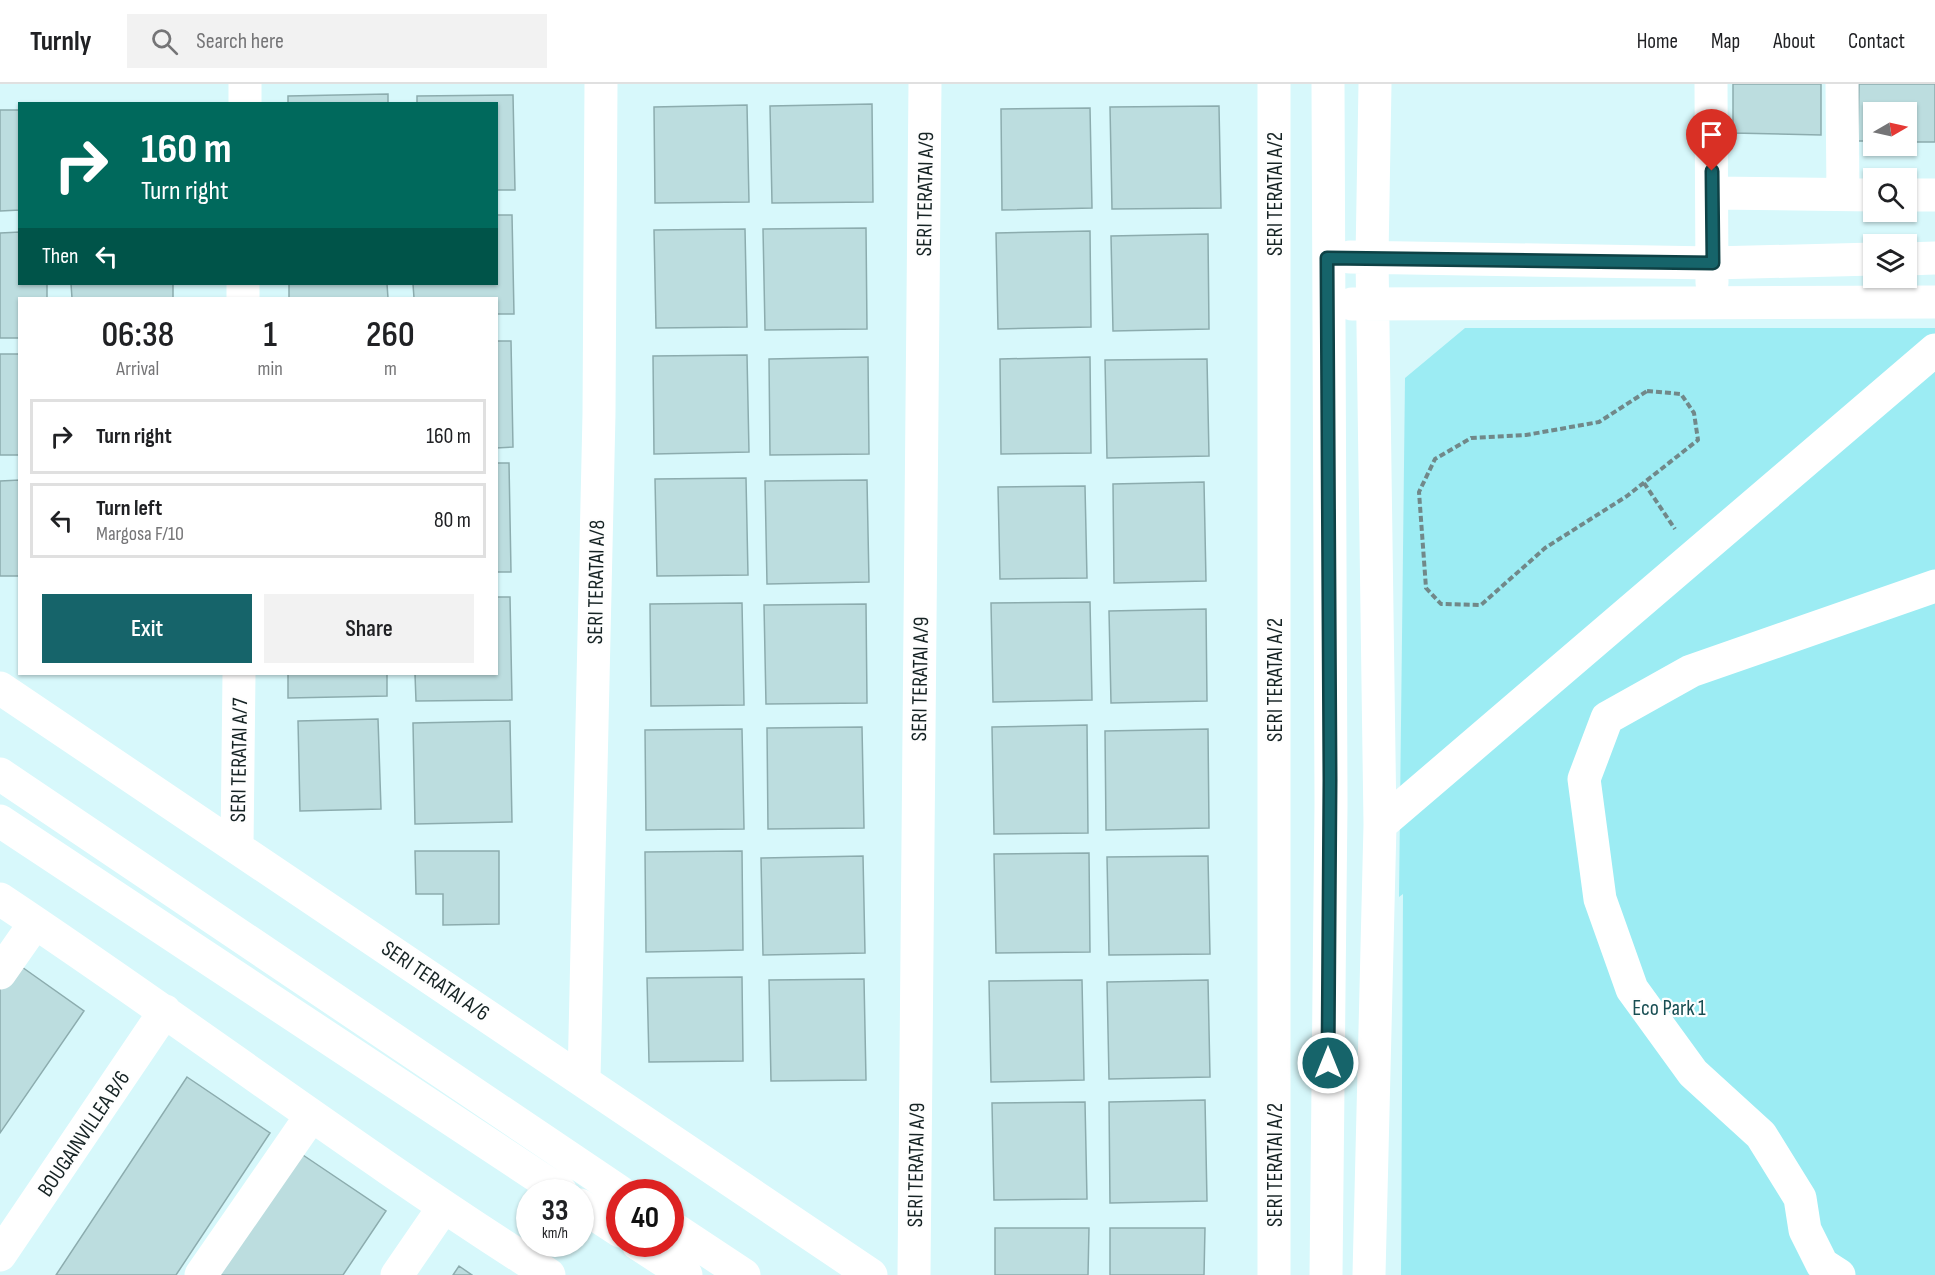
<!DOCTYPE html>
<style>
:root{--surface:#fff;--page:#f2f2f2;--text:#202124;--muted:#757577;--line:#e0e0e0;--accent:#16646a}
body{margin:0;font-family:"Sofia Sans Condensed",sans-serif;background:var(--page);color:var(--text);height:100vh;display:flex;flex-direction:column;font-size:22px;white-space:nowrap}
*{box-sizing:border-box;margin:0}
p{font-size:20px;color:var(--muted)}
.icon{flex:none;width:33px;height:33px;fill:none;stroke:currentColor;stroke-width:2;stroke-linecap:round;stroke-linejoin:round}
.map{position:relative;flex:1;overflow:hidden}
.drawer{position:absolute;left:18px;top:213px;width:480px;height:378px;display:flex;flex-direction:column;background:var(--surface);border-radius:0px;box-shadow:0 2px 4px #0004}
.drawer>*{flex:none}
.guide{position:absolute;left:18px;top:18px;width:480px;height:183px;border-radius:0px;box-shadow:0 2px 4px #0004;background:#00695c;color:#fff;overflow:hidden}
.needle{width:39px;rotate:81deg}
.tools{position:absolute;left:1863px;top:18px;display:grid;gap:12px}
.tools a{display:grid;place-items:center;width:54px;height:54px;border-radius:0px;background:var(--surface);box-shadow:0 2px 4px #0004;font-size:30px}
.speed{position:absolute;left:516px;top:1095px;display:flex;gap:12px;font-size:30px;font-weight:700;text-align:center}
.speed>*{display:grid;place-content:center;width:78px;height:78px;border-radius:50%;background:var(--surface);box-shadow:0 2px 4px #0004;line-height:1}
.speed small{font-size:15px;font-weight:400}
.speed .limit{border:9px solid #d22;background:#fff;color:#111}
.pin{position:absolute;display:grid;place-items:center;width:51px;height:51px;color:#fff;margin:-62px -26px;border-radius:50% 50% 50% 0;rotate:-45deg;box-shadow:0 0 6px #0007}
.pin .icon{rotate:45deg}
.me{position:absolute;width:66px;margin:-33px;rotate:0deg;stroke-linejoin:round;filter:drop-shadow(0 0 4px #0008)}
.turn{display:flex;align-items:center;gap:21px;height:126px;padding:0 24px;font-size:27px}
.turn .icon{width:78px;height:78px;stroke-width:2.5}
.turn b{display:block;font-size:42px;line-height:51px}
.then{display:flex;align-items:center;height:57px;padding:0 24px;background:#0003;gap:12px;font-size:22px}
.eta{display:flex;justify-content:space-evenly;align-items:center;height:102px;text-align:center}
.eta b{font-size:36px;font-weight:600;line-height:42px}
.button{display:flex;gap:12px;margin-top:auto;padding:12px 24px}
.button a{flex:1;height:69px;border-radius:0px;background:var(--accent);color:#fff;font-size:24px;font-weight:600;line-height:69px;text-align:center}
.button a+a{background:var(--page);color:var(--text)}
ul{padding:0;list-style:none}
li{display:flex;align-items:center;gap:18px;height:75px;margin:0 12px 9px;padding:0 12px;border:3px solid var(--line);border-radius:0px}
li div{flex:1}
li b{display:block;font-size:22px}
li em{font-style:normal}
header{display:flex;align-items:center;gap:36px;box-sizing:border-box;height:84px;padding:0 30px;background:var(--surface);border-bottom:2px solid var(--line)}
header strong{font-size:28px}
nav{display:flex;gap:33px;margin-inline-start:auto;font-size:21px}
.search{width:420px;height:54px;background:var(--page);display:flex;align-items:center;gap:15px;box-sizing:border-box;padding:0 21px;border-radius:0px;color:var(--muted);font-size:22px}
.map>svg:first-child{display:block}
.green{fill:#9cecf3}
.building{fill:#bcdddf;stroke:#8cacae;stroke-width:1.5}
.lines{fill:none;stroke-linecap:round;stroke-linejoin:round}
.path{stroke:#718889;stroke-width:4;stroke-dasharray:6 3;stroke-linecap:butt}
.minor{stroke:#fff;stroke-width:33}
.route-casing{stroke:#0e4145;stroke-width:15}
.route{stroke:#16646a;stroke-width:10}
.labels{text-anchor:middle;stroke-width:4.5;stroke-linejoin:round;paint-order:stroke}
.street-label{font-size:22px;fill:#162324;stroke:#fefefe}
.park-label{font-size:22px;fill:#184e53;stroke:#fefefe}
</style>
<header>
<strong>Turnly</strong>
<div class="search"><svg class="icon" aria-label="search" viewBox="0 0 24 24"><circle cx="10" cy="10" r="6"/><path d="M15 15l6 6"/></svg>Search here</div>
<nav><a>Home</a><a>Map</a><a>About</a><a>Contact</a></nav>
</header>
<div class="map">
<svg width="1935" height="1191" viewBox="0 0 1935 1191">
<rect width="100%" height="100%" fill="#d7f8fb"/>
<path class="green" d="M1465 244H1935V1191H1401L1403 810 1399 813 1405 294Z"/>
<path class="building" d="M1733 0H1821V51L1733 49Z
M1859 0H1935V58H1906V28H1874V57H1858Z
M388 10V20H288V12Z
M513 11 515 106H496V20H417V12Z
M872 20 873 118 772 119 770 22Z
M747 21 749 118 655 119 654 23Z
M1219 22 1221 124 1112 125 1110 23Z
M1090 24 1092 124 1002 126 1001 25Z
M0 26H20V126L0 127Z
M496 131H512L514 230H496V214H414L413 200H496Z
M866 144 867 245 765 246 763 145Z
M745 145 747 243 656 244 654 146Z
M1090 147 1091 243 998 245 996 149Z
M20 148V200H47V214H20V254H0V149Z
M1208 150 1209 245 1113 247 1111 152Z
M71 200H173V214H72Z
M289 200H387L388 214H289Z
M496 257H511L513 363 496 364Z
M0 270H20V371H0Z
M747 271 749 368 654 370 653 272Z
M868 273 869 370 770 371 769 275Z
M1090 273 1091 369 1001 370 1000 275Z
M1207 275 1209 372 1107 374 1105 276Z
M496 379H509L511 488H496Z
M746 394 748 491 657 492 655 395Z
M20 396V492H0V397Z
M867 396 869 498 767 500 765 397Z
M1204 398 1206 497 1114 499 1113 400Z
M1085 402 1087 494 1000 495 998 403Z
M496 513H510L512 616 416 617 415 590H496Z
M1090 518 1092 616 993 618 991 519Z
M742 519 744 621 651 622 650 520Z
M866 520 867 619 766 620 764 521Z
M1206 525 1207 617 1111 619 1109 527Z
M288 590H387V612L288 614Z
M378 635 381 725 300 727 298 637Z
M510 637 512 738 415 740 413 639Z
M1087 641 1088 749 994 750 992 643Z
M862 643 864 744 768 745 767 644Z
M742 645 744 745 646 746 645 646Z
M1208 645 1209 744 1106 746 1105 647Z
M415 767H499V840L443 841V810H416Z
M742 767 743 866 646 868 645 768Z
M1089 769 1090 868 996 869 994 770Z
M863 772 865 869 763 871 761 774Z
M1208 772 1210 870 1109 871 1107 773Z
M12 876 84 927 0 1049V894Z
M742 893 743 977 649 978 647 894Z
M864 895 866 996 771 997 769 896Z
M1082 896 1084 996 991 998 989 897Z
M1208 896 1210 993 1109 995 1107 898Z
M187 993 270 1049 176 1191H56Z
M1205 1016 1207 1117 1110 1119 1109 1018Z
M1085 1018 1087 1115 994 1116 992 1019Z
M294 1065 386 1127 343 1191H210Z
M995 1144H1089L1088 1191H995Z
M1110 1144H1205L1204 1191H1110Z
M459 1182 472 1191H453Z"/>
<g class="lines">
<path class="path" d="M1647 307 1681 310 1694 329 1698 356 1627 412 1545 464 1481 521 1441 520 1426 504 1419 408 1435 375 1471 354 1526 351 1599 338Z
M1644 399 1675 445"/>
<path class="minor" d="M1274 0V1191
M1711 0 1712 199
M1842 0 1843 110
M245 20V0
M1713 109 1874 111
M1906 111H1935
M1350 173 1713 179 1874 175
M1906 175 1935 174
M243 214V200
M1352 220 1935 218
M0 604 871 1191
M0 690 620 1108
M0 737 561 1108
M1380 741 1935 266
M237 762 239 590
M0 815C185 938 361 1072 549 1191
M0 889 35 839
M584 996 599 330 601 0
M580 1121 620 1147
M670 1142 744 1191
M638 1160 686 1191
M0 1171 165 927
M201 1191 311 1032
M397 1191 443 1124
M914 1191 925 0
M1326 1191 1331 720 1328 0
M1369 1191 1380 741 1372 173 1375 0
M1839 1191 1822 1180 1805 1146 1800 1114 1761 1051 1693 989 1632 905 1600 815 1584 695 1607 634 1691 587 1935 502"/>
</g>
<g class="lines">
<g class="route-casing">
<path id="route" d="M1328 979 1330 696 1327 174 1713 179 1712 87"/>
</g>
<use href="#route" class="route"/>
</g>
<g class="labels">
<g class="street-label">
<text transform="translate(924 110) rotate(-89)" y="8">SERI TERATAI A/9</text>
<text transform="translate(1274 110) rotate(-90)" y="8">SERI TERATAI A/2</text>
<text transform="translate(595 498) rotate(-89)" y="8">SERI TERATAI A/8</text>
<text transform="translate(919 595) rotate(-89)" y="8">SERI TERATAI A/9</text>
<text transform="translate(1274 596) rotate(-90)" y="8">SERI TERATAI A/2</text>
<text transform="translate(238 676) rotate(-89)" y="8">SERI TERATAI A/7</text>
<text transform="translate(436 896) rotate(34)" y="8">SERI TERATAI A/6</text>
<text transform="translate(83 1049) rotate(-56)" y="8">BOUGAINVILLEA B/6</text>
<text transform="translate(915 1081) rotate(-89)" y="8">SERI TERATAI A/9</text>
<text transform="translate(1274 1081) rotate(-90)" y="8">SERI TERATAI A/2</text>
</g>
<g class="park-label">
<text x="1669" y="931">Eco Park 1</text>
</g>
</g>
</svg>
<div class="tools">
<a><svg class="needle" viewBox="-14 -14 28 28"><path d="M0-13l5 13h-10z" fill="#e53935"/><path d="M0 13l5-13h-10z" fill="#757577"/></svg></a>
<a><svg class="icon" aria-label="search" viewBox="0 0 24 24"><circle cx="10" cy="10" r="6"/><path d="M15 15l6 6"/></svg></a>
<a><svg class="icon" aria-label="layers" viewBox="0 0 24 24"><path d="M12 4l9 5-9 5-9-5zM3 14l9 5 9-5"/></svg></a>
</div>
<div class="speed"><div>33<small>km/h</small></div><div class="limit">40</div></div>
<div class="pin" style="left:1712px;top:87px;background:#d93025"><svg class="icon" aria-label="arrive" viewBox="0 0 24 24"><path d="M6 21V4h12l-3 4 3 4H6"/></svg></div>
<svg class="me" style="left:1328px;top:979px" viewBox="-20 -20 40 40"><circle r="17" fill="#16646a" stroke="#fff" stroke-width="3"/><path d="M0-11L8 9 0 5-8 9z" fill="#fff"/></svg>
<div class="guide">
<div class="turn"><svg class="icon" aria-label="right" viewBox="0 0 24 24"><path d="M7 20v-9h11M14 6l5 5-5 5"/></svg><div><b>160 m</b>Turn right</div></div>
<div class="then">Then<svg class="icon" aria-label="left" viewBox="0 0 24 24"><path d="M17 20v-9H6M10 6l-5 5 5 5"/></svg></div>
</div>
<section class="drawer">
<div class="eta">
<div><b>06:38</b><p>Arrival</p></div>
<div><b>1</b><p>min</p></div>
<div><b>260</b><p>m</p></div>
</div>
<ul>
<li><svg class="icon" aria-label="right" viewBox="0 0 24 24"><path d="M7 20v-9h11M14 6l5 5-5 5"/></svg><div><b>Turn right</b></div><em>160 m</em></li>
<li><svg class="icon" aria-label="left" viewBox="0 0 24 24"><path d="M17 20v-9H6M10 6l-5 5 5 5"/></svg><div><b>Turn left</b><p>Margosa F/10</p></div><em>80 m</em></li>
</ul>
<div class="button"><a>Exit</a><a>Share</a></div>
</section>
</div>
